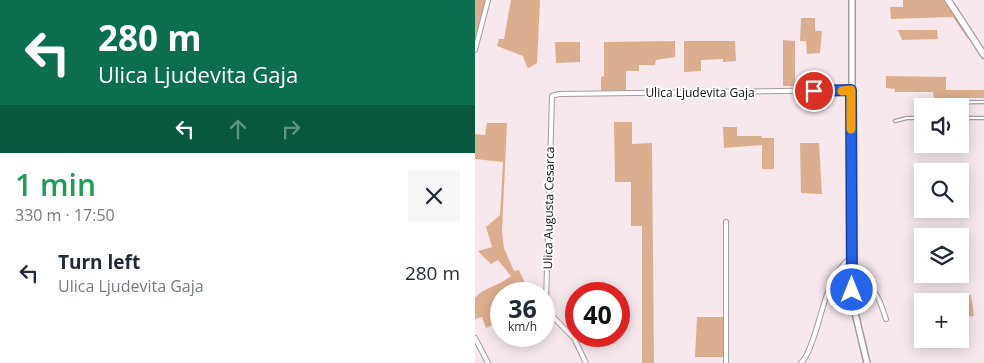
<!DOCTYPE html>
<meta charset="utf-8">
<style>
:root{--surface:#fff;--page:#f6f6f7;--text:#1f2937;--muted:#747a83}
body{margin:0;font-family:"Open Sans",sans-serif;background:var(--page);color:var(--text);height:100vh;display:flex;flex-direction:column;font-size:19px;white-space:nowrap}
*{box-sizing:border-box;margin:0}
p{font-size:16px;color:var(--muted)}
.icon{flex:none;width:28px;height:28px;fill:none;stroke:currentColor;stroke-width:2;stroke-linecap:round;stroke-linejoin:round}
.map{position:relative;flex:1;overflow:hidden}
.details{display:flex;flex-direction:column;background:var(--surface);width:475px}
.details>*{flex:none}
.hud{background:#0b6e4f;color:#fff;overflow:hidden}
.fabs{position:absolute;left:439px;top:98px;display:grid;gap:10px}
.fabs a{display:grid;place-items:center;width:55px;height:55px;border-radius:0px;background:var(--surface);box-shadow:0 2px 12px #0003;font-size:25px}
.speed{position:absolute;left:15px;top:282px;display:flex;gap:10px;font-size:25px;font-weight:700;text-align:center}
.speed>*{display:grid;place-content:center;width:65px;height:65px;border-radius:50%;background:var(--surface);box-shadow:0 2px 12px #0003;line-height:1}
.speed small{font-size:12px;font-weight:400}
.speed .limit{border:8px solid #d22;background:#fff;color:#111}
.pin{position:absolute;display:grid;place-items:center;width:42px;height:42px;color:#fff;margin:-21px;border:2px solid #fff;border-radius:50%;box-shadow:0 1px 5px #0007}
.me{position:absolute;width:55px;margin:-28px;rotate:0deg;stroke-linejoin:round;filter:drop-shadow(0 0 4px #0008)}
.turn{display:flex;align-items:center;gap:18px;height:105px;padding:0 15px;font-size:22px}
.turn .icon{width:65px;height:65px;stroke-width:2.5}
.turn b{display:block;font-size:35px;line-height:42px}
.lanes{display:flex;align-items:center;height:48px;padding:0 15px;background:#0003;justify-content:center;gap:25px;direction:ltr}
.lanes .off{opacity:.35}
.round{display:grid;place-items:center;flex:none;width:52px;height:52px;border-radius:0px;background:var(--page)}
.head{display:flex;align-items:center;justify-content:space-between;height:85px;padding:0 15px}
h1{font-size:30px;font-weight:600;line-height:38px;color:#1e9e55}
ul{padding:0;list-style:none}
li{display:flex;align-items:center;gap:15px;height:70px;padding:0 15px}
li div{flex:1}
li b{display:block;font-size:19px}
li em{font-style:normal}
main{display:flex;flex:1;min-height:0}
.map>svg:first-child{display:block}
.green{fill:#dcae90}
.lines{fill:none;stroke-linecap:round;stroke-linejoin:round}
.service-casing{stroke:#a89ba0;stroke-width:4.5}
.minor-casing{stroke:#a89ba0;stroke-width:6}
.tertiary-casing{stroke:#a89ba0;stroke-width:8}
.secondary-casing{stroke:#a89ba0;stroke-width:8}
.service{stroke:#fff;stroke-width:2}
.minor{stroke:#fff;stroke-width:4}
.tertiary{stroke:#fff;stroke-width:5}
.secondary{stroke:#fff;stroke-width:5.5}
.route-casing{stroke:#184099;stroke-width:12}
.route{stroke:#2563eb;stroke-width:9}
.slow{stroke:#f59e0b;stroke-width:9}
.labels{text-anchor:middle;stroke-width:4;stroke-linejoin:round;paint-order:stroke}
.street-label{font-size:12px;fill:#120e0f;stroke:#fff}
</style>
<main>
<section class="details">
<div class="hud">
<div class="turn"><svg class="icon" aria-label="left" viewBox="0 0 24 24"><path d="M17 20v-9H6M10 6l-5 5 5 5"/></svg><div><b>280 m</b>Ulica Ljudevita Gaja</div></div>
<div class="lanes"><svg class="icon" aria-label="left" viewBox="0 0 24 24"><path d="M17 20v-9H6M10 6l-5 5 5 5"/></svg><svg class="icon off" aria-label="ahead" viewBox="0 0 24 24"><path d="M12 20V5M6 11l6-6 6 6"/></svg><svg class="icon off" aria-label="right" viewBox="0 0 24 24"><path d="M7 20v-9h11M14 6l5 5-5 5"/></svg></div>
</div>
<div class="head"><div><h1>1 min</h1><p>330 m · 17:50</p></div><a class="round"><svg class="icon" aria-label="close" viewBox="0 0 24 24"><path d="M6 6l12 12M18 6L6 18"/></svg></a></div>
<ul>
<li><svg class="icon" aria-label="left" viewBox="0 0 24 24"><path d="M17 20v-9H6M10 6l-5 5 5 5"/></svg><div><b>Turn left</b><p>Ulica Ljudevita Gaja</p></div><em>280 m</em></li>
</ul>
</section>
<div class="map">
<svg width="509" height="363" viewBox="0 0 509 363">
<rect width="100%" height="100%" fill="#f6e8ed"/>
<path class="green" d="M0 0H11L1 39H0Z
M36 0H65L62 63 54 68 52 67 48 56 22 46 24 39H29Z
M428 0H470L495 38 493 39 478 17 416 19 415 7H428Z
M326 18H340V31H347L345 53 332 54 331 41H325Z
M423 30H462L463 39 427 40Z
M308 40 320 41V86H308Z
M200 41V57L181 60 180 65H164V71H151V90L126 91V77L129 76V42Z
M209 41H260L261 61 248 62V59L226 60V71L209 72Z
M80 42H105V62L81 63Z
M411 76 471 77V90H509V98H459L458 92H420V89L411 88Z
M139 122H157V144L177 143 179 363H167V226H156V182H140Z
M12 123H32L27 232 29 248 39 271 44 270 55 294H26V303L15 308 21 323 11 328 7 317 0 319V298C9 287 25 286 36 276L23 260 16 264 3 251 17 247 11 227 25 215 28 162 0 159V134L10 135Z
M248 127H262V136H286L287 138H299V169H287V145L249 148Z
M325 143H344L347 194 326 193Z
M496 295 499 316 485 318V301H454Z
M222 317H250V357H220Z"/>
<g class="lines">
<g class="service-casing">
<path id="service" d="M443 103 509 102
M485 118H509
M420 121 432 118H448"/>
</g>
<g class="minor-casing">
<path id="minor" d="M0 50 13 0
M251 222V363
M377 279C402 289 403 294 411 319
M0 338 13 363
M111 363 99 338 76 315 71 302 77 96 84 94 377 90
M326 363C332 357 334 350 337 342 348 314 351 275 377 257"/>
</g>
<g class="tertiary-casing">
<path id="tertiary" d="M377 0V300L392 363"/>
</g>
<g class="secondary-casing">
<path id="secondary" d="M473 0 509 55"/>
</g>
<use href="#service" class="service"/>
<use href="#minor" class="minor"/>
<use href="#tertiary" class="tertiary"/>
<use href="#secondary" class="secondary"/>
</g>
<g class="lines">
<g class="route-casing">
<path id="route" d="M339 91 376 90 377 290"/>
</g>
<use href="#route" class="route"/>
<path class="slow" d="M367 91 376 90V129"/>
</g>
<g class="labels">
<g class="street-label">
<text x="225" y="97">Ulica Ljudevita Gaja</text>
<text transform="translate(74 208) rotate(-89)" y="4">Ulica Augusta Cesarca</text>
</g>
</g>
</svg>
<div class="fabs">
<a><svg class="icon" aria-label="sound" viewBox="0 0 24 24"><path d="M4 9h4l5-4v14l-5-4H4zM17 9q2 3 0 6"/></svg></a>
<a><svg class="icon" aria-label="search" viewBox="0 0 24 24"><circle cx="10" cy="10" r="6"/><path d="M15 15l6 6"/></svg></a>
<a><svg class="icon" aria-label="layers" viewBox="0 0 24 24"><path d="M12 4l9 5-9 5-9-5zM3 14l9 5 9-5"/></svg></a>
<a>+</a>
</div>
<div class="speed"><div>36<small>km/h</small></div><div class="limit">40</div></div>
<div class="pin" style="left:339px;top:91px;background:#d93025"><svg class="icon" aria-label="arrive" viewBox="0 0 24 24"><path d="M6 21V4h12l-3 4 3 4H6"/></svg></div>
<svg class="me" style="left:377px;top:290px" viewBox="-20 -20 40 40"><circle r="17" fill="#2563eb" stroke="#fff" stroke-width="3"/><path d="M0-11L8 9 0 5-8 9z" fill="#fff"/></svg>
</div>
</main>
